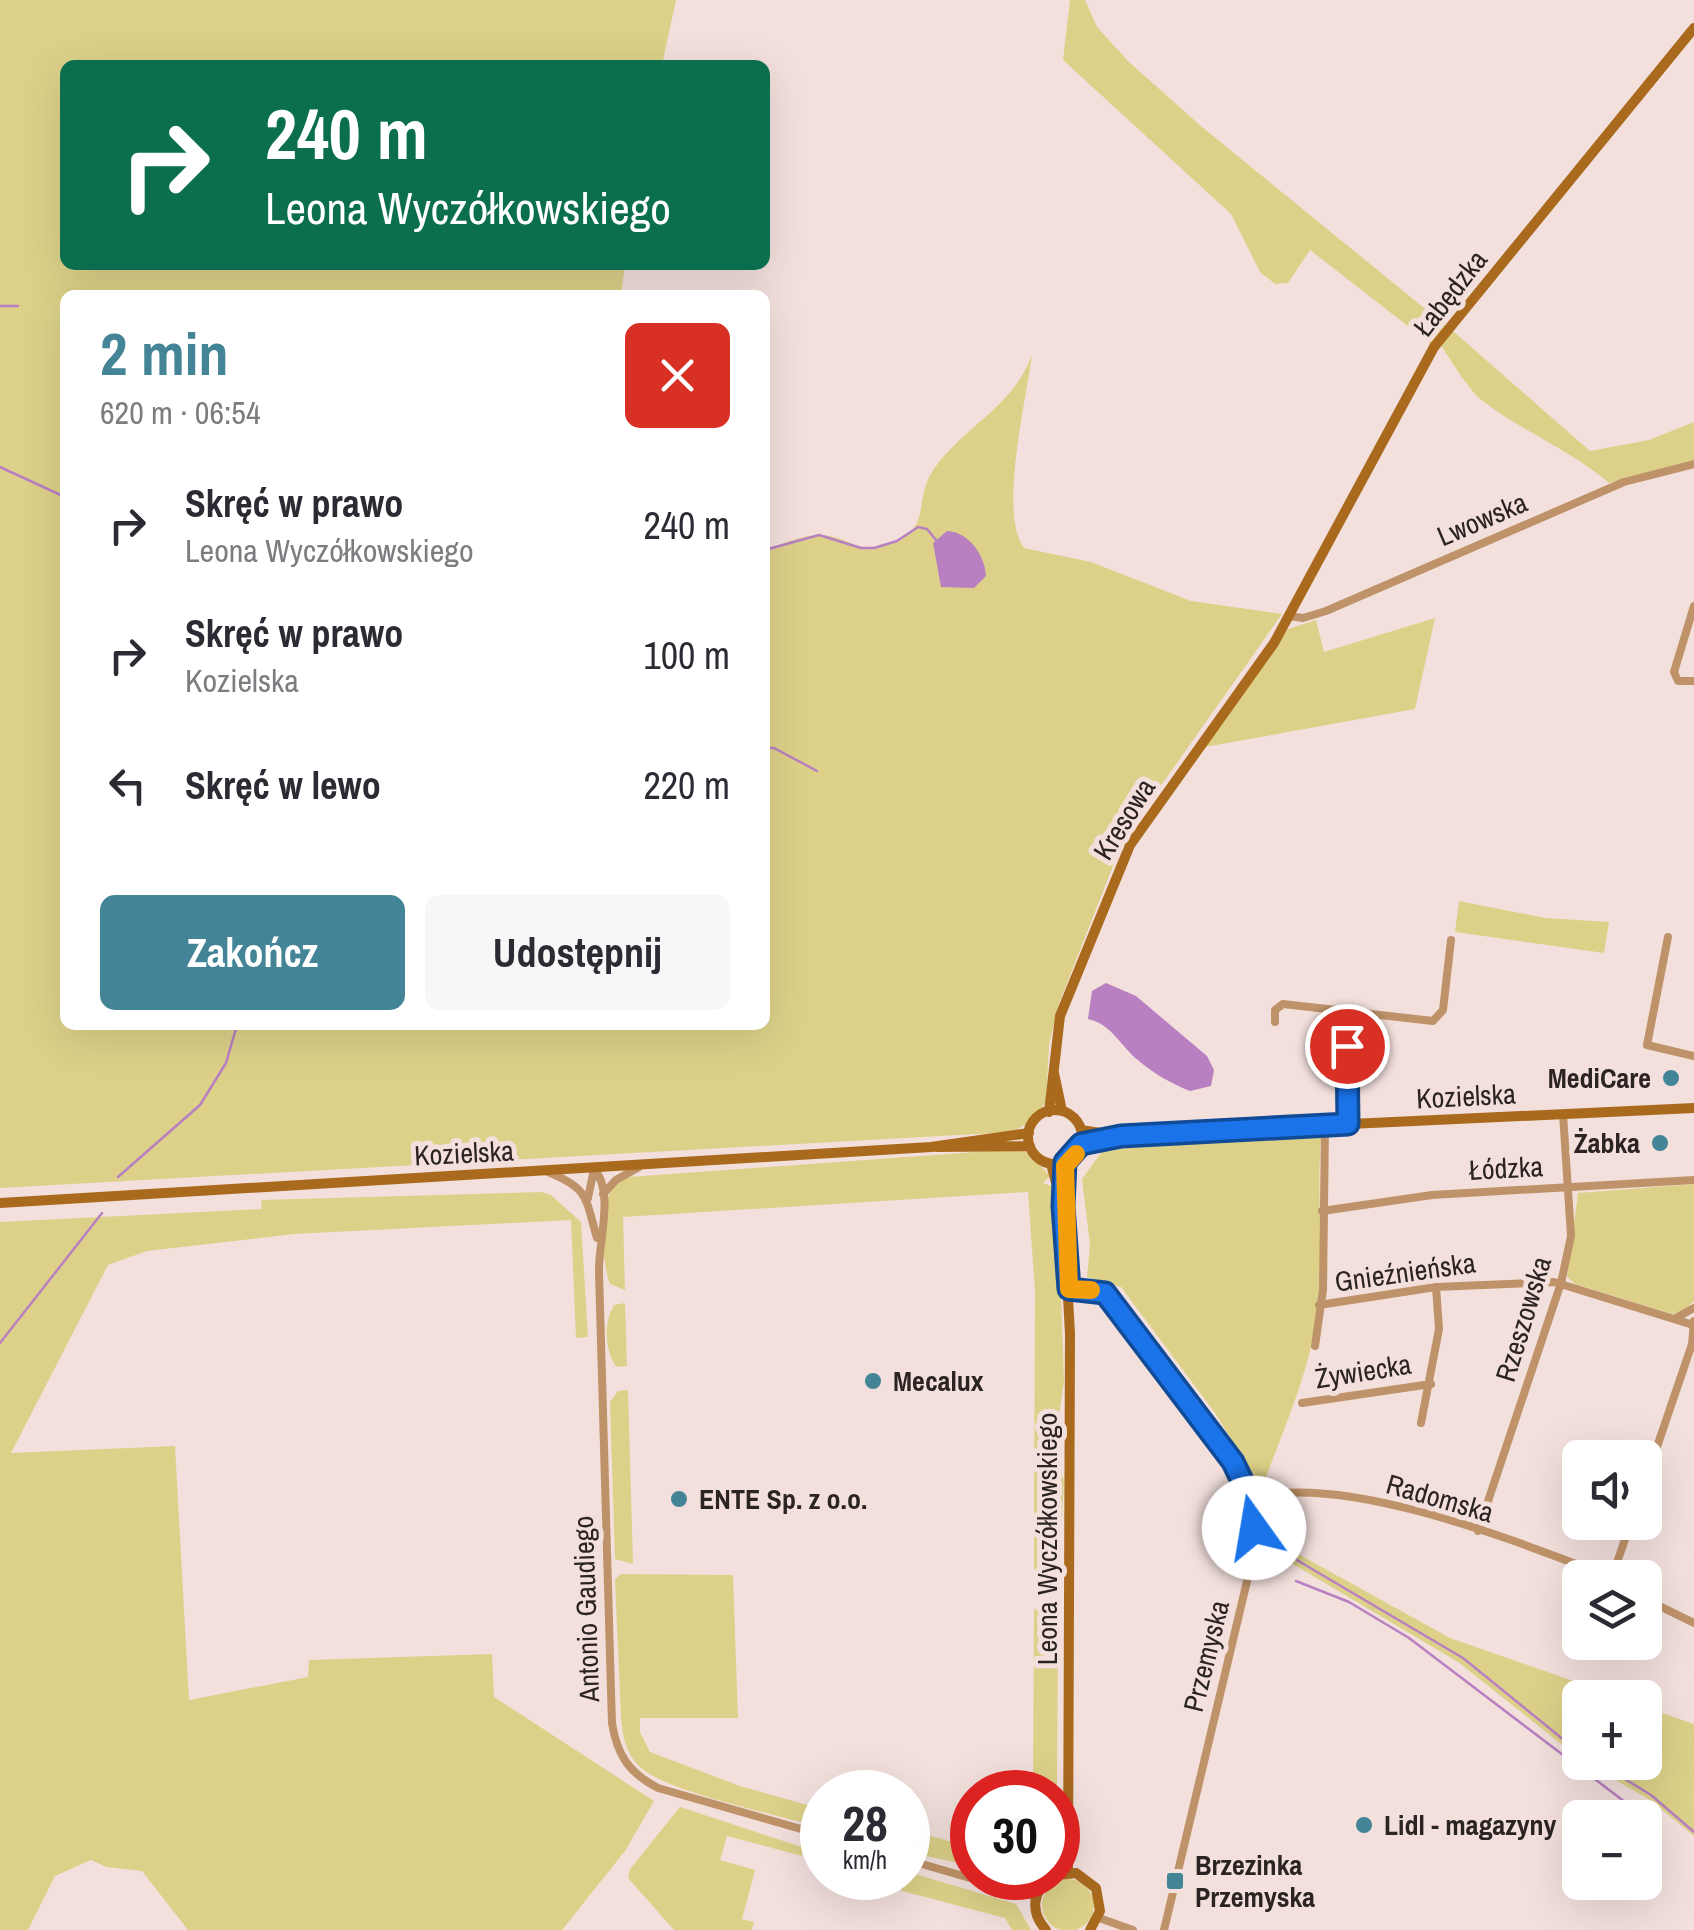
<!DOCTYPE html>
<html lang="pl">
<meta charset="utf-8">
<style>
:root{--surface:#fff;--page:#f7f7f7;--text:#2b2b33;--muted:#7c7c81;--accent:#438496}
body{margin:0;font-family:"Archivo Narrow",sans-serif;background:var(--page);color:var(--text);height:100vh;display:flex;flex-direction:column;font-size:38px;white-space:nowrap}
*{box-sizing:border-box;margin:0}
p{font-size:32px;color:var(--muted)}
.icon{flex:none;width:55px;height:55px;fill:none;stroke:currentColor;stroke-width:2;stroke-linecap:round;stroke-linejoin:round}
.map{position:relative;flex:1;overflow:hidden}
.sheet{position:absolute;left:60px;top:290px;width:710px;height:740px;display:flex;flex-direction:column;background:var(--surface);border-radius:15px;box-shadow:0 10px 40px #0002}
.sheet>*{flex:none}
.guide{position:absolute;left:60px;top:60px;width:710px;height:210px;border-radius:15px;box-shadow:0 10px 40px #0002;background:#0b6e4f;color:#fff;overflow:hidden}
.buttons{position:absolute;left:1562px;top:1440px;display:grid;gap:20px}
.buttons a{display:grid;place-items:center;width:100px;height:100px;border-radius:15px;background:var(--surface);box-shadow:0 10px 40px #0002;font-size:50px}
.speed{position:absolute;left:800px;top:1770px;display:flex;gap:20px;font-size:50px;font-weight:700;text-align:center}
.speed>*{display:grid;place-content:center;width:130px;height:130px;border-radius:50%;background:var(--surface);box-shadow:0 10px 40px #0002;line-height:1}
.speed small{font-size:25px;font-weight:400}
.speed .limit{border:15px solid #d22;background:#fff;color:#111}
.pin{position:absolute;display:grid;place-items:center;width:85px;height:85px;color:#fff;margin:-42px;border:5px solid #fff;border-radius:50%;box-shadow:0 2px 10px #0007}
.me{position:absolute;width:110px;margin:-55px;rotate:347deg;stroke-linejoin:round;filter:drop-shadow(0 0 8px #0008)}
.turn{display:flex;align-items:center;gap:35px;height:210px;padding:0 40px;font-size:45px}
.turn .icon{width:130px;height:130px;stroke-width:2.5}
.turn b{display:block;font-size:70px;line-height:85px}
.round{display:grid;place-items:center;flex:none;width:105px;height:105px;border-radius:15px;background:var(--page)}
.head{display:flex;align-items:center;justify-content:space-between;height:170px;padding:0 40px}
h1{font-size:60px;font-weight:700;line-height:75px;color:var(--accent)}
.button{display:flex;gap:20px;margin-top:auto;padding:20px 40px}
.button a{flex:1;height:115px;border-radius:15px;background:var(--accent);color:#fff;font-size:40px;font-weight:700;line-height:115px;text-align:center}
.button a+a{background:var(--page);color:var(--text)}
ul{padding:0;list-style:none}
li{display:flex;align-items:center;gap:30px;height:130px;padding:0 40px}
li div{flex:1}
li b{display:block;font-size:38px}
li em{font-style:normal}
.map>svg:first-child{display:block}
.green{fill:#ddd189}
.water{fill:#b880c1}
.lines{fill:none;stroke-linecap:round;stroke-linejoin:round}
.stream{stroke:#b880c1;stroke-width:2.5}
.street{stroke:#bf9369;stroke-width:8}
.secondary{stroke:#a96a1e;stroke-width:10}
.route-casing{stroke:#114b97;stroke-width:25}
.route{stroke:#1a73e8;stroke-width:18}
.slow{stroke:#f59e0b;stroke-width:18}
.poi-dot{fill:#438496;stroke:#f3e0dd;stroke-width:4}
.labels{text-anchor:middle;stroke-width:10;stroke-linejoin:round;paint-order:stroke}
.street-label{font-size:28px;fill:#2b2423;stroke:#f3e0dd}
.poi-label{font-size:28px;font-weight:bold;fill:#2b2423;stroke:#f3e0dd;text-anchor:start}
</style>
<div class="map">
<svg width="1694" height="1930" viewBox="0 0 1694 1930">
<rect width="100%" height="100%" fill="#f3e0dd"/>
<path class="green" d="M0 0H676L662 65H65V265H625L621 295H65V1025H765V550C784 543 804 534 824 535 846 537 859 553 883 546 936 532 911 501 934 469 964 426 1014 407 1032 354 1027 398 998 513 1024 548L1091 562 1191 601 1282 614 1124 838 1058 1006 1049 1045 1046 1102 1029 1122 1013 1132 0 1188Z
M1070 0H1085L1097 27 1129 62 1202 127 1445 325 1431 344 1310 250 1288 283 1275 284 1260 272 1231 214 1063 60Z
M1453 331 1590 451 1649 440 1694 422V460L1609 483C1571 450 1525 433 1484 402 1468 390 1454 364 1441 346Z
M1435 618 1415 709 1205 747 1288 629 1316 620 1324 652Z
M1459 901 1545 918 1609 922 1604 953 1455 932Z
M1321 1137C1317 1186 1322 1236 1320 1285 1317 1356 1287 1420 1263 1485L1258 1489 1218 1417 1121 1287 1087 1277 1090 1245 1082 1179 1103 1150 1224 1139Z
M1016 1149 1027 1152 1050 1176 1043 1183 1052 1186 1059 1233 1064 1381 1057 1431V1460L1064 1481 1062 1520 1034 1519 1035 1291 1028 1192 623 1217 625 1290 610 1284C602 1264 600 1213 610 1193 614 1185 622 1181 629 1177Z
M1694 1184V1301L1683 1312 1672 1314 1575 1284 1567 1277 1578 1193Z
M541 1192 551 1195 581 1222 588 1337 576 1338 571 1220 295 1234 147 1251 108 1265 11 1453 175 1446 189 1700 308 1677 309 1660 492 1654 494 1697 654 1801 625 1851 562 1930H188L142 1871 106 1867 91 1860 55 1876 28 1930H0V1222L262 1209 261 1200Z
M625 1303 627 1366 616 1367C605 1349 603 1324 614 1305Z
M628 1390 633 1564 615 1559 610 1402 618 1391Z
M1057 1526 1058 1584 1034 1589V1527Z
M1266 1536 1450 1638 1619 1697 1580 1698V1759L1458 1662 1266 1548Z
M621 1574 733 1575 738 1718H640V1732L650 1752 740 1786 822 1809V1828C781 1815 668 1793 640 1767 625 1753 623 1736 621 1718L615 1579Z
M1034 1609 1058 1615 1057 1792H1033Z
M1645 1707 1694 1724V1836L1650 1800 1586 1763 1645 1762Z
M680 1807 802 1847V1856L727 1836 720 1860 755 1870 742 1919 754 1922 752 1930H674L628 1878 630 1869Z
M908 1829 972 1848V1866L908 1852Z
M908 1872 1016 1904 1031 1930H1012L1005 1918 902 1891 895 1878H908Z
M1042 1905a26 26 0 1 1 52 0a26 26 0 1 1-52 0Z"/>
<path class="water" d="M947 531C969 532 985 555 986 576L974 588 941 587 933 543Z
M1106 983 1136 996 1207 1056 1214 1070 1211 1086 1190 1091C1172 1084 1153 1073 1139 1061 1121 1047 1112 1024 1088 1019L1092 991Z"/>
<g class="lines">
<path class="stream" d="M0 306H18
M0 467 65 497
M765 550 819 535 861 548H874L897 541 918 527 927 529 936 540
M765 748H774L817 771
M118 1177 200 1105 226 1063 237 1025
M0 1343 102 1213
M1273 1546 1463 1658 1580 1753
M1296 1581 1349 1602 1409 1638 1650 1821
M1597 1762 1651 1795 1694 1832"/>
<path class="street" d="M1694 606 1674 672 1678 681H1694
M1289 616 1303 618 1326 611 1624 482 1694 464
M1668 937 1647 1045 1694 1056
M1347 1014 1348 1125
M1275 1022V1010L1283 1004 1433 1021 1443 1010 1451 940
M594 1169C615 1192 598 1243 599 1272 603 1423 607 1573 612 1723 617 1755 629 1773 658 1788L822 1835
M548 1172C590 1189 585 1198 597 1238
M603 1194 616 1180 639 1167
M588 1198 594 1169
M1322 1211 1432 1195 1694 1180
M1069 1289 1101 1292 1115 1300 1233 1462 1253 1517 1248 1577 1164 1930
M1319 1305 1436 1287 1554 1282 1693 1325
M1676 1318 1694 1308
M1315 1346 1323 1290 1325 1125
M1302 1403 1431 1384
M1421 1423 1439 1329 1436 1287
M1645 1482 1692 1344 1694 1321
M1249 1499C1342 1470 1523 1544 1613 1578
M1478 1531 1561 1283 1571 1236 1563 1114
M1612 1577 1631 1522
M1645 1599 1694 1623
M908 1860 1036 1897
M1099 1918 1133 1930"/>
<path class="secondary" d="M1054 1073 1062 1111
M1028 1137a27 27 0 1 1 54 0a27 27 0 1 1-54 0Z
M1049 1112 1060 1016 1130 845 1274 643 1434 347 1694 28
M1081 1130 1120 1136
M1081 1144 1121 1136 1220 1130 1694 1108
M936 1147 1030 1146
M1065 1162 1063 1206 1070 1334 1068 1872
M1051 1164 1062 1205
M0 1203 931 1147 1029 1133
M1058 1875 1076 1873 1096 1888 1100 1911 1090 1930
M1046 1930C1030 1912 1032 1892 1051 1878"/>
</g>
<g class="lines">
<g class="route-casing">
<path id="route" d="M1254 1528 1246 1489 1233 1462 1105 1293 1069 1289 1063 1206 1065 1162 1081 1144 1121 1136 1348 1124 1347 1046"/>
</g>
<use href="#route" class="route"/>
<path class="slow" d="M1076 1154 1065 1166 1069 1289 1091 1290"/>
</g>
<g class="poi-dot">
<circle cx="1671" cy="1078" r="10"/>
<circle cx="1660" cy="1143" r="10"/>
<circle cx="873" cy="1381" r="10"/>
<circle cx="679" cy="1499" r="10"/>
<circle cx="1364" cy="1825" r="10"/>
<rect x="1165" y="1871" width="20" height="20" rx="5"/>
</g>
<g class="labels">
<g class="street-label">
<text transform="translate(1450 293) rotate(-52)" y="10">Łabędzka</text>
<text transform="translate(1482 519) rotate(-23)" y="10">Lwowska</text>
<text transform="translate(1124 819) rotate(-58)" y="10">Kresowa</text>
<text transform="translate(1466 1096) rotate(-3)" y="10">Kozielska</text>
<text transform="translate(464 1153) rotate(-3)" y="10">Kozielska</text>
<text transform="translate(1506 1168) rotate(-3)" y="10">Łódzka</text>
<text transform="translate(1405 1272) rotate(-8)" y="10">Gnieźnieńska</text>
<text transform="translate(1523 1319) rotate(-73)" y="10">Rzeszowska</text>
<text transform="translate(1363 1371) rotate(-9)" y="10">Żywiecka</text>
<text transform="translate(1440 1498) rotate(16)" y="10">Radomska</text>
<text transform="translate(1047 1539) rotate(-90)" y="10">Leona Wyczółkowskiego</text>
<text transform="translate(586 1609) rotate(-92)" y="10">Antonio Gaudiego</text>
<text transform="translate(1206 1656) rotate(-76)" y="10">Przemyska</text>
</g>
<g class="poi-label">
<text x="1651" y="1088" text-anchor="end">MediCare</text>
<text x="1640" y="1153" text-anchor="end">Żabka</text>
<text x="893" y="1391">Mecalux</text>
<text x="699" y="1509">ENTE Sp. z o.o.</text>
<text x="1384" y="1835">Lidl - magazyny</text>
<text x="1195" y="1875">Brzezinka<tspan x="1195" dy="32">Przemyska</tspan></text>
</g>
</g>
</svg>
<div class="buttons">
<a><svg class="icon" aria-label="sound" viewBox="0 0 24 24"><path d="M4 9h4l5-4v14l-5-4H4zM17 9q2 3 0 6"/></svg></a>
<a><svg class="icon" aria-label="layers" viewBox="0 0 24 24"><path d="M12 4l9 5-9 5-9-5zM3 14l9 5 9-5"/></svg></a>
<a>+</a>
<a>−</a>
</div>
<div class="speed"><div>28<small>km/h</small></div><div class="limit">30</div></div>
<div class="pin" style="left:1347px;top:1046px;background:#d93025"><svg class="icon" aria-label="arrive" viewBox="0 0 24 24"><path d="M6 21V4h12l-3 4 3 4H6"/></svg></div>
<svg class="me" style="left:1254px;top:1528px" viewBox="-20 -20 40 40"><circle r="19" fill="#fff"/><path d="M0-13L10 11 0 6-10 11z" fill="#1a73e8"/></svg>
<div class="guide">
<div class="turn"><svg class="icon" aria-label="right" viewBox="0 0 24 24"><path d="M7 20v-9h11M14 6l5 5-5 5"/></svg><div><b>240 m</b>Leona Wyczółkowskiego</div></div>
</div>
<section class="sheet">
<div class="head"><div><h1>2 min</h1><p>620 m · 06:54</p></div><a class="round" style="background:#d93025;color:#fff"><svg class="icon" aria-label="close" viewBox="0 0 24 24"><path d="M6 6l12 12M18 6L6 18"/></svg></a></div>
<ul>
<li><svg class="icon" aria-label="right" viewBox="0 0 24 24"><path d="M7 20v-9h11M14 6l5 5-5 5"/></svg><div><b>Skręć w prawo</b><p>Leona Wyczółkowskiego</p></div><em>240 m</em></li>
<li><svg class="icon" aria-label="right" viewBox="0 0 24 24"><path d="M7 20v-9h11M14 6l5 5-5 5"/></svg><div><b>Skręć w prawo</b><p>Kozielska</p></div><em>100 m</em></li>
<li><svg class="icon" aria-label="left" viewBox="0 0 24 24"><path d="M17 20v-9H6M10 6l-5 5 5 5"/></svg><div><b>Skręć w lewo</b></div><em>220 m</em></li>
</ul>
<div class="button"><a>Zakończ</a><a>Udostępnij</a></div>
</section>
</div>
